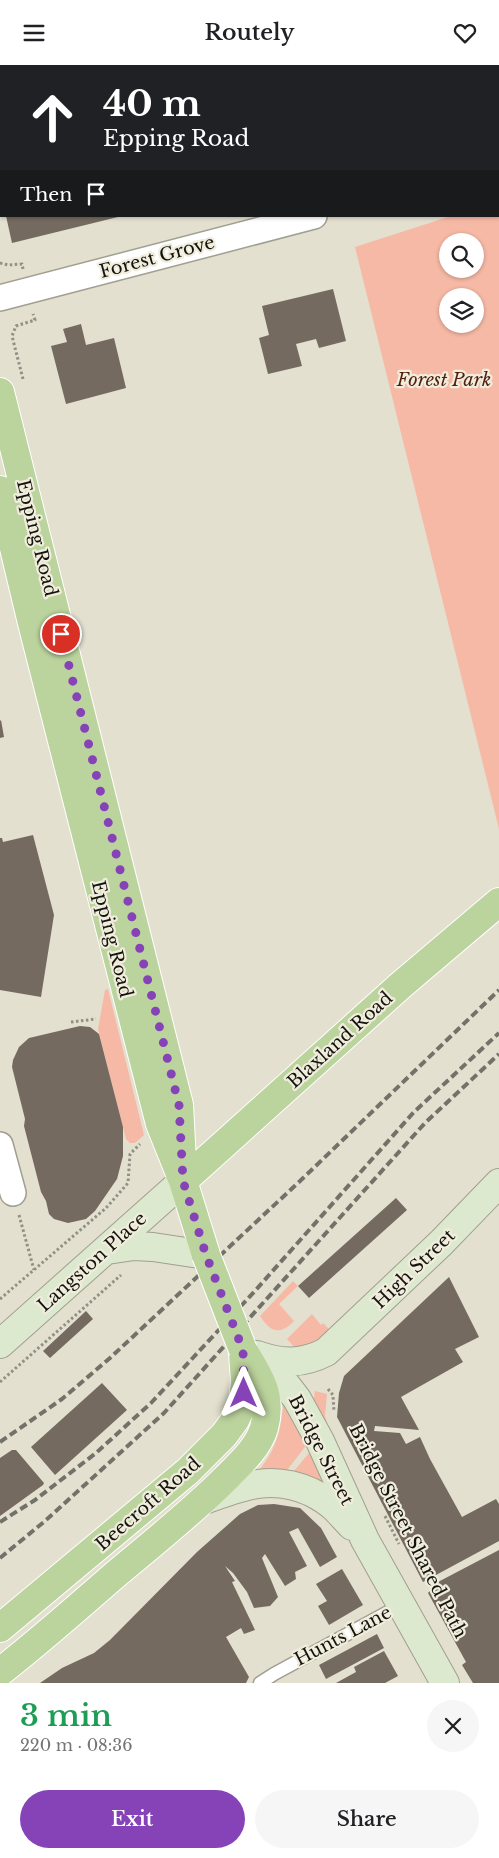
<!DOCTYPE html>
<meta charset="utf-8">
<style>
:root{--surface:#fff;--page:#f6f6f6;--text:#202124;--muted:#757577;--accent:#8643b7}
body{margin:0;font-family:"Libre Baskerville",serif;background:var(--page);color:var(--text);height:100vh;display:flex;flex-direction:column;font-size:19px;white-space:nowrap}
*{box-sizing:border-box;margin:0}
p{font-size:16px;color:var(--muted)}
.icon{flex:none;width:28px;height:28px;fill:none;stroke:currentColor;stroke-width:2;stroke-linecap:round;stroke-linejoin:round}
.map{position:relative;height:1618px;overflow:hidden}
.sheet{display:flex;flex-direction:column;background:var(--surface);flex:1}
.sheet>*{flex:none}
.guide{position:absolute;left:0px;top:0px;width:500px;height:152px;box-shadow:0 1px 4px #0004;background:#202124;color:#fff;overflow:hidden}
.fabs{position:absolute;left:439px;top:168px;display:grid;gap:10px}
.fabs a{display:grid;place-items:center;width:45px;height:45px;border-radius:50%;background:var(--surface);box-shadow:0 1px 4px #0004;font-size:25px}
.pin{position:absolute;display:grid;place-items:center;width:42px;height:42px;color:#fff;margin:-21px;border:2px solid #fff;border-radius:50%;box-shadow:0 1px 5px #0007}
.me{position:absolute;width:55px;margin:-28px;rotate:0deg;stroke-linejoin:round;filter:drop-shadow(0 0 4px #0008)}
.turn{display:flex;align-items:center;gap:18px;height:105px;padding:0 20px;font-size:22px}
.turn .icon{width:65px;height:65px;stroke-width:2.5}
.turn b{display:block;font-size:35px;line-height:42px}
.then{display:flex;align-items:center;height:48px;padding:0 20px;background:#0003;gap:10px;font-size:19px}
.round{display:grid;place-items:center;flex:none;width:52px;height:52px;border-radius:26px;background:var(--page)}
.summary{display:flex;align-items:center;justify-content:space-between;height:85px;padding:0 20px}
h1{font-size:30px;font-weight:600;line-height:38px;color:#1e9e55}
.cta{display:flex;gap:10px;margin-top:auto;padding:10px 20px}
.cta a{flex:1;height:58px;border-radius:30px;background:var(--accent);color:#fff;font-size:20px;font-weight:600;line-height:58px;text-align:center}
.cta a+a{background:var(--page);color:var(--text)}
header{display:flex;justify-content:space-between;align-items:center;height:65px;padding:0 20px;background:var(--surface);font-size:22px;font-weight:600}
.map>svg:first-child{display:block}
.green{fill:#f6b9a5;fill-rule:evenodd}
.building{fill:#746a5f}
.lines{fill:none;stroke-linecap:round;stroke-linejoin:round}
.lane-casing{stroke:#a19f90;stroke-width:15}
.street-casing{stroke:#a19f90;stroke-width:28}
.secondary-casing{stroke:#a19f90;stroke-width:30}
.primary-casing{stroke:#fff;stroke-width:30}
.path{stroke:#929085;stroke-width:3;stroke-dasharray:2.5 2.5;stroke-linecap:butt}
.lane{stroke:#fff;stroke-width:12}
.street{stroke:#fff;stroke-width:25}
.secondary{stroke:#dde9ce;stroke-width:28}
.primary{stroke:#bbd39d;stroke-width:28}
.rail{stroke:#747268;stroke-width:4;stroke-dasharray:8 4;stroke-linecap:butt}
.primary-bridge-casing{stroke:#fff;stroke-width:30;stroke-linecap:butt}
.primary-bridge{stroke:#bbd39d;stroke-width:28}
.route{stroke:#8643b7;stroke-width:9;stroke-dasharray:0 16.2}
.labels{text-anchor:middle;stroke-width:4.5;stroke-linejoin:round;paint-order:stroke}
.street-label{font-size:18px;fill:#14130e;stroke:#f0eddd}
.park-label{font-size:18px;font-style:italic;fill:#501e0d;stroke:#f0eddd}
</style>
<header><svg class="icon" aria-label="menu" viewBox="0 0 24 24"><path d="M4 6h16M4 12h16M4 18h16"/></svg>Routely<svg class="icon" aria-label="heart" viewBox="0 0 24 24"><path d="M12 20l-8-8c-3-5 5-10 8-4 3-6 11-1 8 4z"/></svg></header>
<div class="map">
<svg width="499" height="1618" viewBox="0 0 499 1618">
<rect width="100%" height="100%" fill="#e3e0d0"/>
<path class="green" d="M499 136V764L355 182 451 151H499ZM475 176V204H448V176ZM448 231H475V259H448Z
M108 924 144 1070 135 1078H130L126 1074 98 964 105 925Z
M293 1216 298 1221 279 1239 294 1256C280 1271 270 1267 260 1251Z
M312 1249 321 1260 323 1258 329 1264 313 1279 296 1284 287 1274Z
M315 1326 327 1329 325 1351 329 1365 313 1339Z
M284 1331 308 1378 288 1404 282 1408 258 1407C279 1380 281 1364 284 1331Z
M315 1387 332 1422 298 1412 294 1406 309 1388Z"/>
<path class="building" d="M6 151H118V152L12 178Z
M333 224 346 276 319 283 316 274 296 279 302 301 268 309 259 273 269 270 262 241Z
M81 259 86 280 114 273 126 323 66 339 51 281 67 277 63 264Z
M1 655 4 672 0 673V656Z
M33 770 54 850 41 932 0 925V773H2L3 777Z
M80 961 90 962 99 969 123 1062V1091L117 1114 95 1146 86 1154 68 1158 54 1154 49 1149 46 1136 41 1127 24 1061 25 1054 12 1002 13 995 19 982 29 973Z
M396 1133 407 1145 309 1233 298 1221Z
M449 1212 479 1272 455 1284 463 1297 401 1332 419 1365 375 1361 374 1366 400 1368 406 1379 420 1372 430 1394 462 1452 496 1434 499 1439V1476L423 1517 337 1352 339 1328 344 1311Z
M86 1246 93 1254 50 1293 43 1286Z
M102 1318 127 1345 55 1410 31 1382Z
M12 1385H16L44 1418 43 1420 0 1451V1393Z
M274 1439 300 1443 321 1463 337 1492 320 1502 298 1463 289 1467 307 1501 295 1507 296 1514 285 1521 265 1489 262 1493 278 1532 270 1541 254 1543 247 1527 233 1508 225 1501 235 1516 232 1517 255 1565 244 1569 241 1563 226 1572 249 1612 246 1618H40L62 1603 94 1588 110 1575 197 1487 240 1449 258 1440Z
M499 1485V1618H473L462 1600 466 1597 428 1528 438 1517Z
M342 1504 363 1540 329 1560 318 1541 327 1536 316 1519Z
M377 1569 384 1583 326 1614 319 1600Z
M384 1586 398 1611 385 1618H336L356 1607 354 1602Z"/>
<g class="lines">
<g class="lane-casing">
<path id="lane" d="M260 1618 274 1609 401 1540"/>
</g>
<g class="street-casing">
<path id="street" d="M0 233 314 151
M0 1080 13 1128"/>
</g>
<g class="secondary-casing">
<path id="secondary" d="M107 1185 134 1181 153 1182 206 1190
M0 1279 183 1116
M243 1285 258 1294 280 1312 297 1334 320 1376 365 1475 445 1618
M257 1290C282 1299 303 1299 326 1287L441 1178 499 1118
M204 1435C242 1421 272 1409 311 1427 319 1431 327 1436 334 1442 340 1448 346 1455 352 1461"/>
</g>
<g class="primary-casing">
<path id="primary" d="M0 327 179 1040 183 1116
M0 425 33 562 160 1059 183 1116 206 1190
M183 1116 401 920 499 837
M0 1563 188 1406 224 1370 235 1355 243 1338 245 1317 243 1288
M0 1607C40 1576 78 1542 116 1509 153 1478 191 1448 225 1414 240 1399 258 1383 264 1363 273 1331 259 1311 243 1285"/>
</g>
<path class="path" d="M0 198 8 200 22 199 23 204
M23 314 12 271 16 261 35 255 33 249
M71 957 96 954
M19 1150 34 1205
M0 1234 106 1143 128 1118 130 1089 140 1079
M0 1317 121 1210
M328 1324 333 1330 334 1347
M385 1451 399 1479"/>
<use href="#lane" class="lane"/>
<use href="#street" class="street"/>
<use href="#secondary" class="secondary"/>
<use href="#primary" class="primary"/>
<path class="rail" d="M0 1377 62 1334 110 1293 299 1117 499 925
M0 1457 35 1435 96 1388 151 1338 254 1227 414 1047 499 968
M0 1493 45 1456 164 1348 425 1058 499 989"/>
<g class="primary-bridge-casing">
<path id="primary-bridge" d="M206 1190 243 1285"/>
</g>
<use href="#primary-bridge" class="primary-bridge"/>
</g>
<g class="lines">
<path class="route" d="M61 569 179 1040 183 1116 206 1190 243 1285 244 1328"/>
</g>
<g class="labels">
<g class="street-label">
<text transform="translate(157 192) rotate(-15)" y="6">Forest Grove</text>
<text transform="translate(37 473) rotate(76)" y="6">Epping Road</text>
<text transform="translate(112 874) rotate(76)" y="6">Epping Road</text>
<text transform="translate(340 975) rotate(-42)" y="6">Blaxland Road</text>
<text transform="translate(92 1197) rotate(-42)" y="6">Langston Place</text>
<text transform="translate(414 1204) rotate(-44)" y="6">High Street</text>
<text transform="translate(321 1385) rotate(63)" y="6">Bridge Street</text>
<text transform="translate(148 1439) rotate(-41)" y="6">Beecroft Road</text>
<text transform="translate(408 1466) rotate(63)" y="6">Bridge Street Shared Path</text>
<text transform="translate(343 1571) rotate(-28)" y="6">Hunts Lane</text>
</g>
<g class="park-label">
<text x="444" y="321">Forest Park</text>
</g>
</g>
</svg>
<div class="fabs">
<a><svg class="icon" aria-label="search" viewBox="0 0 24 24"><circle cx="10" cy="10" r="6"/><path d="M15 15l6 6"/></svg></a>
<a><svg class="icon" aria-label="layers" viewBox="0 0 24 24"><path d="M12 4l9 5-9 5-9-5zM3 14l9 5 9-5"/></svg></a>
</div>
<div class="pin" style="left:61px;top:569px;background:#d93025"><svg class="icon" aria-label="arrive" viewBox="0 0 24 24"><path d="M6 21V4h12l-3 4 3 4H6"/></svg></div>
<svg class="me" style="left:244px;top:1328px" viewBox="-20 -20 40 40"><path d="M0-17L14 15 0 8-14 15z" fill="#8643b7" stroke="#fff" stroke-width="4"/></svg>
<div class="guide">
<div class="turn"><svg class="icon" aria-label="ahead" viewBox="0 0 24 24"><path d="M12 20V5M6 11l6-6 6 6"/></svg><div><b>40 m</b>Epping Road</div></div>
<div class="then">Then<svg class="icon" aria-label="arrive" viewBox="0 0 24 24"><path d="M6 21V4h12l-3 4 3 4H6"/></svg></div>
</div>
</div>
<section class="sheet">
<div class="summary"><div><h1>3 min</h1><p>220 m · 08:36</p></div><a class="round"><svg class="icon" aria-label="close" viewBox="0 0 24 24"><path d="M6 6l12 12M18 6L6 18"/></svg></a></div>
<div class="cta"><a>Exit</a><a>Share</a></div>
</section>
